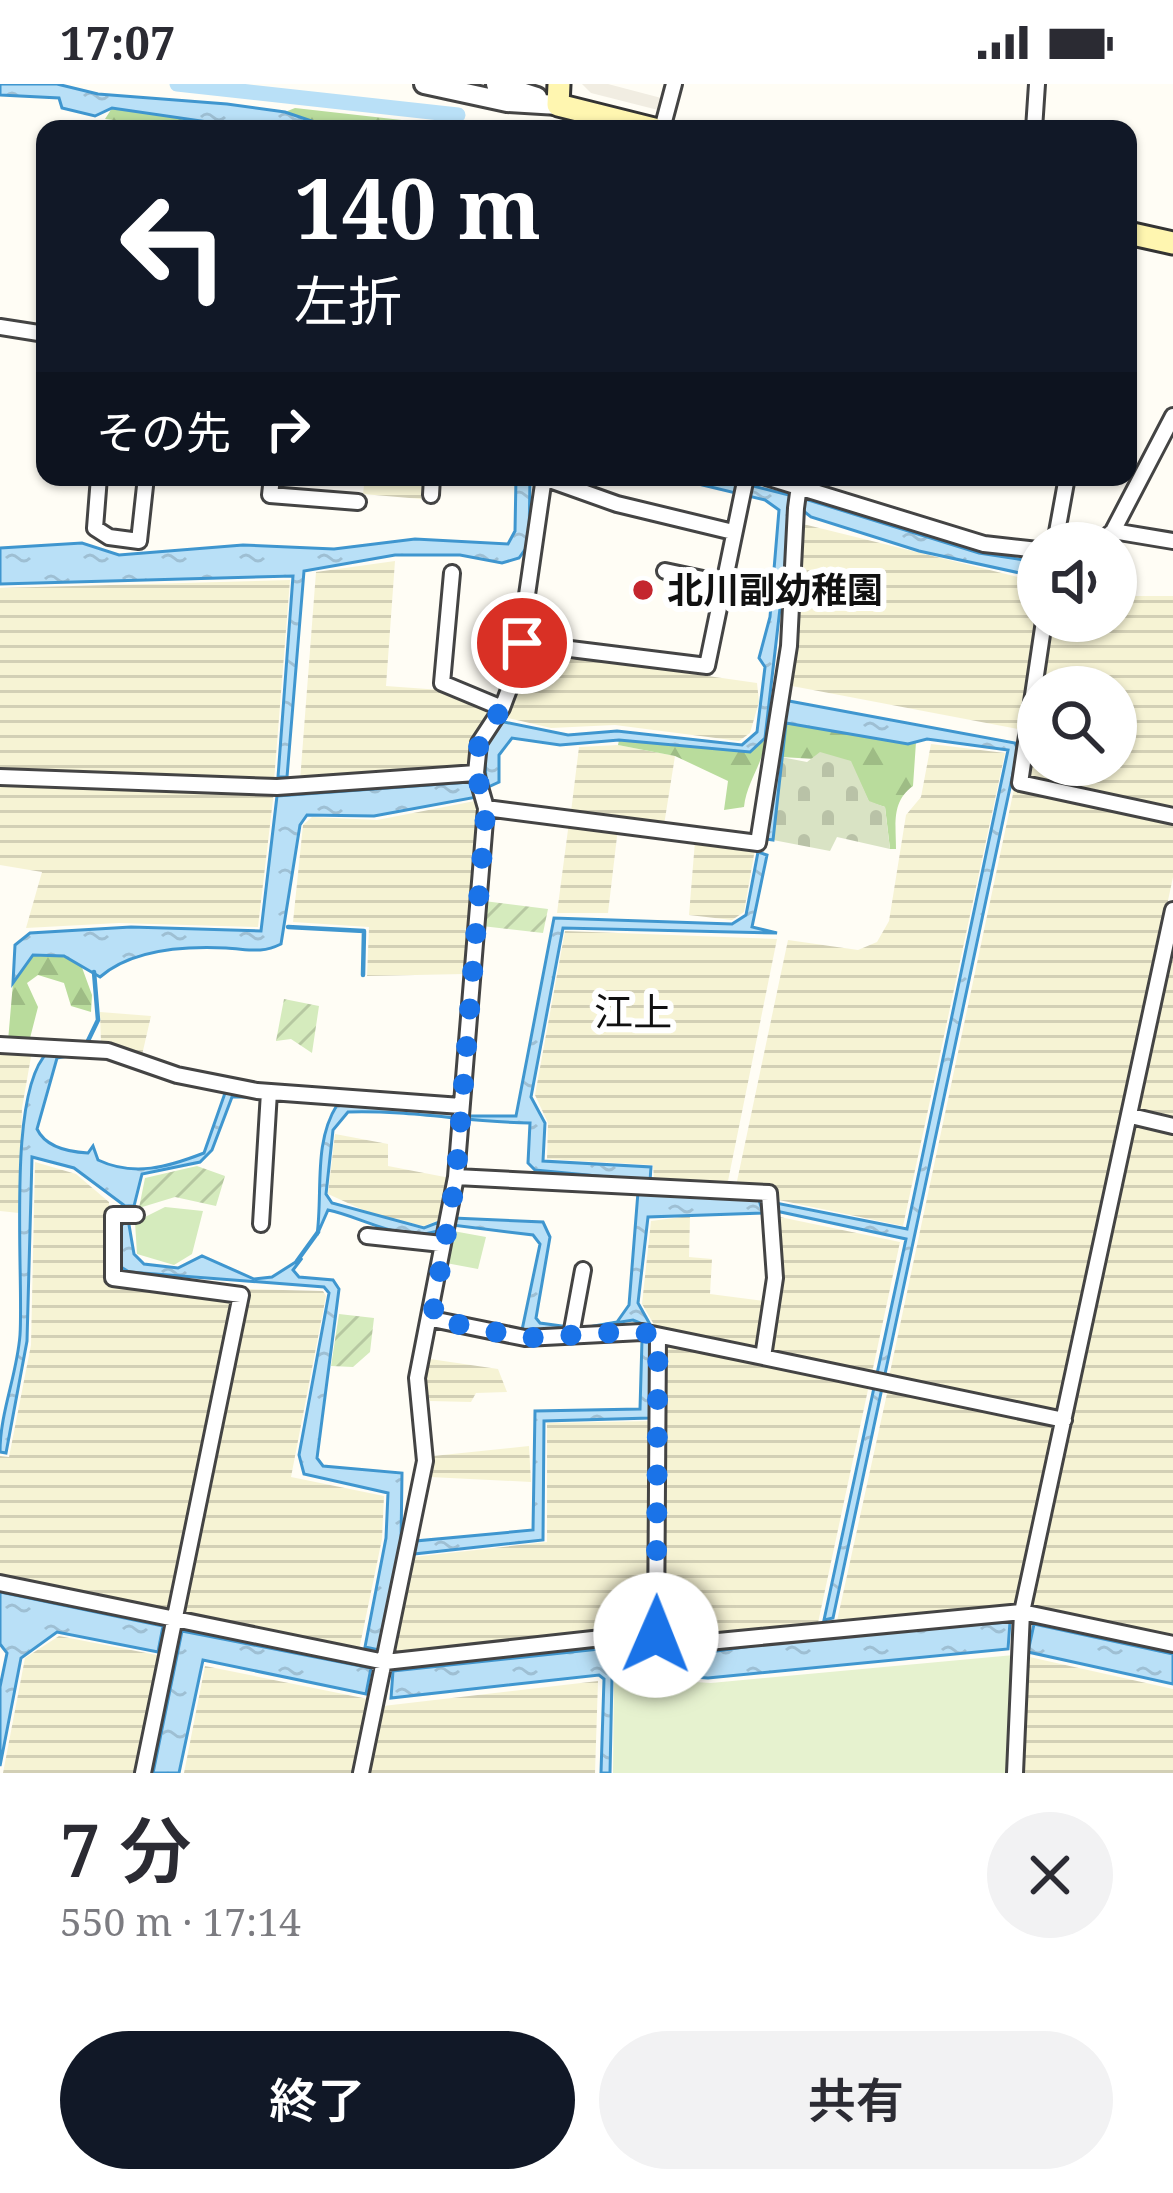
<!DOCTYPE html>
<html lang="ja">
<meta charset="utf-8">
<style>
:root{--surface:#fff;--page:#f2f2f3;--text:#2b2b33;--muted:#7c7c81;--accent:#111827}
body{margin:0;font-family:"Noto Serif","Noto Sans JP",serif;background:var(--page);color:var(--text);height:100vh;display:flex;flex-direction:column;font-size:45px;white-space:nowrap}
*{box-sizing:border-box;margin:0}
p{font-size:39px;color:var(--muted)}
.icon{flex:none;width:66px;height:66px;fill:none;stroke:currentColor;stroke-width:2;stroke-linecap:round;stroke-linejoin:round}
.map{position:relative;height:1689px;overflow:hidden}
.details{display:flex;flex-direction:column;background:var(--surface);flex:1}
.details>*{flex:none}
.guide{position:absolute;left:36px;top:36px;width:1101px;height:366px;border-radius:24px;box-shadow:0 3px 9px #0004;background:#111827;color:#fff;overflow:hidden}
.controls{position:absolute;left:1017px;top:438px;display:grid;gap:24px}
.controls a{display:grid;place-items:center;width:120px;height:120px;border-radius:50%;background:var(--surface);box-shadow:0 3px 9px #0004;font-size:60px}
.pin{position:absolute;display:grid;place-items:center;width:102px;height:102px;color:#fff;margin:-51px;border:6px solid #fff;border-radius:50%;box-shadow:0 3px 12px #0007}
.me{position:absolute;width:132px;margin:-66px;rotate:1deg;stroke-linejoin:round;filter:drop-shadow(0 0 9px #0008)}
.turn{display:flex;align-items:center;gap:42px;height:252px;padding:0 60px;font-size:54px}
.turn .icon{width:156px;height:156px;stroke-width:2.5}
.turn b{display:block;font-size:84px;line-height:102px}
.then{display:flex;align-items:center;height:114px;padding:0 60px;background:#0003;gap:24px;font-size:45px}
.round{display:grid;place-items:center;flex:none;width:126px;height:126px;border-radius:63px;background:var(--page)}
.headline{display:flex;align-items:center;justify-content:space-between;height:204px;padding:0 60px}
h1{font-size:72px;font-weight:600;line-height:90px}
.button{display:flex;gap:24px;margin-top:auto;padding:24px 60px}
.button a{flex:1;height:138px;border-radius:72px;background:var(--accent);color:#fff;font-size:48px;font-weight:600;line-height:138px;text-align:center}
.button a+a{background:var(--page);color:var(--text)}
.status{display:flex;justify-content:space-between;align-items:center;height:84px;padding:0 60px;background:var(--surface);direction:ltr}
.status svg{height:33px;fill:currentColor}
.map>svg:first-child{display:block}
.farmland{fill:url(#farmland-rules)}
.grass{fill:#d5ebbd}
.forest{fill:url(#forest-firs)}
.cemetery{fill:url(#cemetery-stones)}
.garden{fill:url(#garden-furrows)}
.pitch{fill:#e6f2cf}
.plaza{fill:#f1ede2}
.water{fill:url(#water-ripples);stroke:#3f96cf;stroke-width:3}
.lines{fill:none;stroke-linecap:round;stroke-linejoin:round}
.stream{stroke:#3f96cf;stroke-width:4.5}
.canal{stroke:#b9e0f7;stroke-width:15}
.minor-casing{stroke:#444;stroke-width:20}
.tertiary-casing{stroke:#444;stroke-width:24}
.secondary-casing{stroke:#333;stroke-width:27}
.minor{stroke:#fff;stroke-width:14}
.tertiary{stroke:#fff;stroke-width:18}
.secondary{stroke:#fff6b0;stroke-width:21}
.route{stroke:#1a73e8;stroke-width:21;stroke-dasharray:0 37.8}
.poi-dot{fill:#c4262e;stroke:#fff;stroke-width:4.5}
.labels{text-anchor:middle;stroke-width:12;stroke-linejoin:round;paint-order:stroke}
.poi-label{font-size:36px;font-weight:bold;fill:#111;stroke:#fff;text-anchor:start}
.neighbourhood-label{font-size:39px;fill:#111;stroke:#fff}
</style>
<div class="status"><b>17:07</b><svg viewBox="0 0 49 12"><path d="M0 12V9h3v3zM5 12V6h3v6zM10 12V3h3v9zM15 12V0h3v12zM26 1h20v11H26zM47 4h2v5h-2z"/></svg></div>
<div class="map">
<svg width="1173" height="1689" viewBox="0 0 1173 1689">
<defs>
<pattern id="farmland-rules" width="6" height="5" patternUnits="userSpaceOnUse" patternTransform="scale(3)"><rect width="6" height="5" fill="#f6f3d4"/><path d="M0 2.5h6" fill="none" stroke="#d2cfb5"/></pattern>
<pattern id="forest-firs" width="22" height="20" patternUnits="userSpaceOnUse" patternTransform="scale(3)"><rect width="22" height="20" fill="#b9dc9c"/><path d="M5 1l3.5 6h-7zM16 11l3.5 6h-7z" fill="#9ebc85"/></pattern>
<pattern id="cemetery-stones" width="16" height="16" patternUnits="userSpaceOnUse" patternTransform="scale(3)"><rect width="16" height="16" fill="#d9e3c4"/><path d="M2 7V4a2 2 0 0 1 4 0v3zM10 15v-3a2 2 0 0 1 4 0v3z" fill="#b9c2a7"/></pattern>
<pattern id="garden-furrows" width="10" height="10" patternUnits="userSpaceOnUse" patternTransform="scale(3)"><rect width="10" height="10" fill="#d5ebbd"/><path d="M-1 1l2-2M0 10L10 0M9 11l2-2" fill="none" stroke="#b6c8a1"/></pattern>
<pattern id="water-ripples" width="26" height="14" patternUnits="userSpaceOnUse" patternTransform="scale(3)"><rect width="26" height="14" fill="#b9e0f7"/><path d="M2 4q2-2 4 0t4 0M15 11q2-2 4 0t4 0" fill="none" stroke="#9ebfd3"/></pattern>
</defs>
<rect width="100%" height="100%" fill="#fffdf5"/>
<path class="farmland" d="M365 393 423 395 421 415 363 410Z
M803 440 1038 498 1023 646 792 602Z
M395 477 386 602 441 606 493 627 475 648 467 684 300 697 316 488Z
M290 496 274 697 0 687V504Z
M1116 512H1173V724L1028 694 1038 640V681H1116V603H1043L1051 537H1116Z
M525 566 757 599 759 618 750 649 739 657 615 641 551 644 504 633Z
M931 660 1005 669 903 1142 774 1115 736 1102 788 856 858 866 877 858 889 837 906 731 921 713Z
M618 661 675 672 664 741 571 728 579 663Z
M0 696 274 707 258 843 119 839 26 844 42 788 0 781Z
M1014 705 1173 738V793L1059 1329 889 1293Z
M480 716 464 890 367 892 369 843 293 838 303 741 312 733 377 736Z
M569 738 618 744 608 829H557Z
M695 757 755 765 744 828 732 836 689 831Z
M565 847 777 855 727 1102 654 1096 653 1081 547 1075 548 1039 535 1011Z
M1173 856V1036L1136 1028Z
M100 928 151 932 142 971 101 959Z
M0 967H32L22 1024 19 1129 0 1127Z
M1133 1040 1173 1048V1554L1030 1523Z
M335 1050 388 1060V1082L450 1094 441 1135 424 1142 372 1130 328 1110Z
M35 1078 76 1090 109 1118 108 1197 236 1215 172 1527 0 1492V1372L9 1373 31 1261Z
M690 1132 689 1173 712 1175 710 1210 764 1217 758 1265 656 1244 642 1220 651 1137Z
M775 1132 900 1158 872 1289 769 1268Z
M248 1205 323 1207 326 1212 291 1393 384 1412 382 1455 359 1566 182 1529Z
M664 1258 869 1301 818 1539 704 1555 663 1547Z
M430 1275 498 1285 507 1308 476 1309 471 1318 430 1317 425 1302Z
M888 1305 1056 1342 1018 1521 837 1537Z
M652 1337 649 1544 394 1572 413 1473 547 1458V1339Z
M529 1362 531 1398 430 1393 433 1372Z
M59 1552 162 1572 138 1689H3L25 1574Z
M1025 1572 1173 1605V1689H1018Z
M205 1582 368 1615 353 1689H184Z
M598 1597 595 1689H369L383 1622Z"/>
<path class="grass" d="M165 1123 203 1127 192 1170 174 1181 137 1170 135 1138Z
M453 1147 486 1153 478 1185 446 1179Z"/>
<path class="forest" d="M112 24 256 45H186L105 35Z
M295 24 473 44V45H407L375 37 335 45 285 28Z
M793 637 916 658 913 702C891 718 896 740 896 765H890L885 723 869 718 850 677 781 673 786 639Z
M765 654C764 680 747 696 744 723L724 726 728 697 675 672 618 661 619 656 750 668Z
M50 869 80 878 92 911 91 928 71 922 64 899 38 891 27 899 38 923 29 958 8 957 13 899 33 871Z"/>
<path class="cemetery" d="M820 668 851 677 869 717 885 723 890 765 837 753 830 767 773 756 781 673 807 678Z"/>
<path class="garden" d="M484 817 548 825 543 849 482 842Z
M284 915 319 922 312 969 291 955 276 957Z
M197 1082 225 1092 216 1122 175 1113 139 1124 145 1094Z
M339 1230 374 1234 370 1268 353 1283 331 1282Z"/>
<path class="pitch" d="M1014 1571 1009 1689H613L614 1593 711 1599Z"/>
<path class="plaza" d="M582 0H608L665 15 662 27 591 9Z"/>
<path class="water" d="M0 0H57L98 10 227 20 285 28 335 45H256L112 24 95 32 62 24 59 14 0 11Z
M516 393H530L529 460 519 474 502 479 460 471H395L304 487 287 693H278L293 492 0 500V464L82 459 119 471 243 461 334 465 415 455 508 460 515 447Z
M669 393H717L793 412 765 654 750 668 619 656 560 661 512 654 499 671V698L486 704 485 662 499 637 568 651 617 647 742 661 757 648 765 583 759 574 770 533 779 426 765 416Z
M802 414 979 469 1038 478V493L919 467 811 433 801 425Z
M789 617 1015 659 1018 666 833 1534 824 1536 906 1155 776 1127V1119L907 1145 1008 666 927 655 908 660 786 639 773 756 766 755 777 657Z
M470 698 477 713 374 732 307 731 300 741 281 860C261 870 248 865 226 864 185 862 132 865 100 893L64 872 33 871 13 899 15 861 30 849 131 843 261 847 277 712Z
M758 768 767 771 752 843 777 849 563 844 531 1013 545 1039 543 1077 651 1083 650 1097 535 1086 528 1079 530 1039C468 1038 410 1026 348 1028L333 1046 326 1110 332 1119 424 1144 439 1138 438 1147C401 1159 363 1133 328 1126L317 1151C323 1109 313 1059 337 1021L392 1019 467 1032H516L554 834 732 840 746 831Z
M48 968 85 969 57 974 37 1045C46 1064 69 1068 88 1069L93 1062 98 1076C134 1093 168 1083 204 1069L225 1009 265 1013H232L212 1066 200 1078 142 1090 134 1122H125L74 1084 32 1073 27 1257 6 1369 0 1368C0 1328 17 1291 20 1251 24 1192 6 1007 48 968Z
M638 1108 759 1116 763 1129 648 1133 638 1219 652 1244 633 1236 577 1245 617 1238 629 1221Z
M453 1134 543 1138 550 1153 536 1234 540 1239 562 1242 561 1247 522 1246 540 1160 533 1151 452 1141Z
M128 1135 134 1170 144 1180 178 1184 202 1172 254 1195 272 1193 302 1174 293 1186 299 1193 333 1196 339 1205 317 1374 323 1382 402 1389 401 1461 379 1566 365 1563 386 1454 388 1409 304 1390 299 1371 329 1209 324 1203 129 1188 121 1183 120 1143Z
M642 1256H651L650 1334 544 1337 543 1456 414 1470 416 1457 533 1446 535 1327 640 1325Z
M0 1508 163 1542 158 1568 57 1548 21 1574 0 1682V1603L7 1569 0 1560Z
M1010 1538 1008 1565 708 1594 617 1588 612 1593 610 1689H601L604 1595 599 1591 391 1614 393 1587 618 1563 703 1569 827 1551Z
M1034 1540 1173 1570V1600L1028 1568Z
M182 1547 371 1584 366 1610 203 1576 179 1689H153Z"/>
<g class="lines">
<path class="stream" d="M288 843 364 847 363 891
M85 963 98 936 94 888
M297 1177 318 1148"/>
<path class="canal" d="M177 0 458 31"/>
<g class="minor-casing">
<path id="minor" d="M662 45 674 0
M1034 45 1037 0
M0 243 45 250
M99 393 95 444 109 453 139 457 146 393
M272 393 270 411 358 418
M766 393 984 460 1038 466
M544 394 617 420 733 448
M431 411 432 393
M1113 447 1173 457
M1055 459 1067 393
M1100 459 1113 447 1173 332
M665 487 722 499
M452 489 442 599 502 624
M1044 537 1020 699 1173 732
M522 559 707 582 746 393
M0 693 277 703 476 689
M486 724 758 759 789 562 796 424 798 409 810 393
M0 961 108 967 177 991 257 1007 461 1022
M1131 1032 1173 1042
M136 1131H113V1194L241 1211 143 1689
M261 1140 269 1008
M367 1152 442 1160
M432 1235 525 1254 642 1248 763 1273 775 1194 769 1109 456 1093
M571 1251 583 1186
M763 1273 1064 1336
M0 1499 385 1578 620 1552 708 1558 1022 1528 1173 1560
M656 1551 658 1252
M361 1689 425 1377 417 1294 456 1093 486 724 476 689 479 659 502 624 516 587 544 393
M1015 1689 1022 1528 1173 826"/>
</g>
<g class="tertiary-casing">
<path id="tertiary" d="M424 0 507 18 558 21
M496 0 537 13"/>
</g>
<g class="secondary-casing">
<path id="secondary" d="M559 0 558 21 654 45
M1128 149 1173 159"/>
</g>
<use href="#minor" class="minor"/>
<use href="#tertiary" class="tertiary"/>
<use href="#secondary" class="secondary"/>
</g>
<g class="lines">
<path class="route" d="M522 559 502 624 479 659 476 689 486 724 456 1093 432 1235 525 1254 637 1247 658 1252 656 1551"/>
</g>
<circle class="poi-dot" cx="643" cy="506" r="12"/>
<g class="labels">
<g class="poi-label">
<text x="667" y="519">北川副幼稚園</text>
</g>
<g class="neighbourhood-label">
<text x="633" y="942">江上</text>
</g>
</g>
</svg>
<div class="controls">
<a><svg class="icon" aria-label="sound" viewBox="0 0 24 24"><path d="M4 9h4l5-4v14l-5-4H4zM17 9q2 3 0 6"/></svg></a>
<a><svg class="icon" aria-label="search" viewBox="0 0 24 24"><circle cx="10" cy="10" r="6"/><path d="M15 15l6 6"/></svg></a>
</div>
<div class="pin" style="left:522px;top:559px;background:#d93025"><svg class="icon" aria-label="arrive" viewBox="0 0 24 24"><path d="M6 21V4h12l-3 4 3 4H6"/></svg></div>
<svg class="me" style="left:656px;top:1551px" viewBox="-20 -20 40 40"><circle r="19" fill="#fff"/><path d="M0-13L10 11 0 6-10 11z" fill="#1a73e8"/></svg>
<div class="guide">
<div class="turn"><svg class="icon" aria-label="left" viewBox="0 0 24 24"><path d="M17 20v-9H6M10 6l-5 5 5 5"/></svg><div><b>140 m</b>左折</div></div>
<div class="then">その先<svg class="icon" aria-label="right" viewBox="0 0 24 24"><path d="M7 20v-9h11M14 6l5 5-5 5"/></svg></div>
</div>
</div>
<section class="details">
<div class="headline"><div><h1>7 分</h1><p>550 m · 17:14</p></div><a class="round"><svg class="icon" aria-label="close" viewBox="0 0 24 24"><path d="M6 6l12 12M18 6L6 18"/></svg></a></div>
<div class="button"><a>終了</a><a>共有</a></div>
</section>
